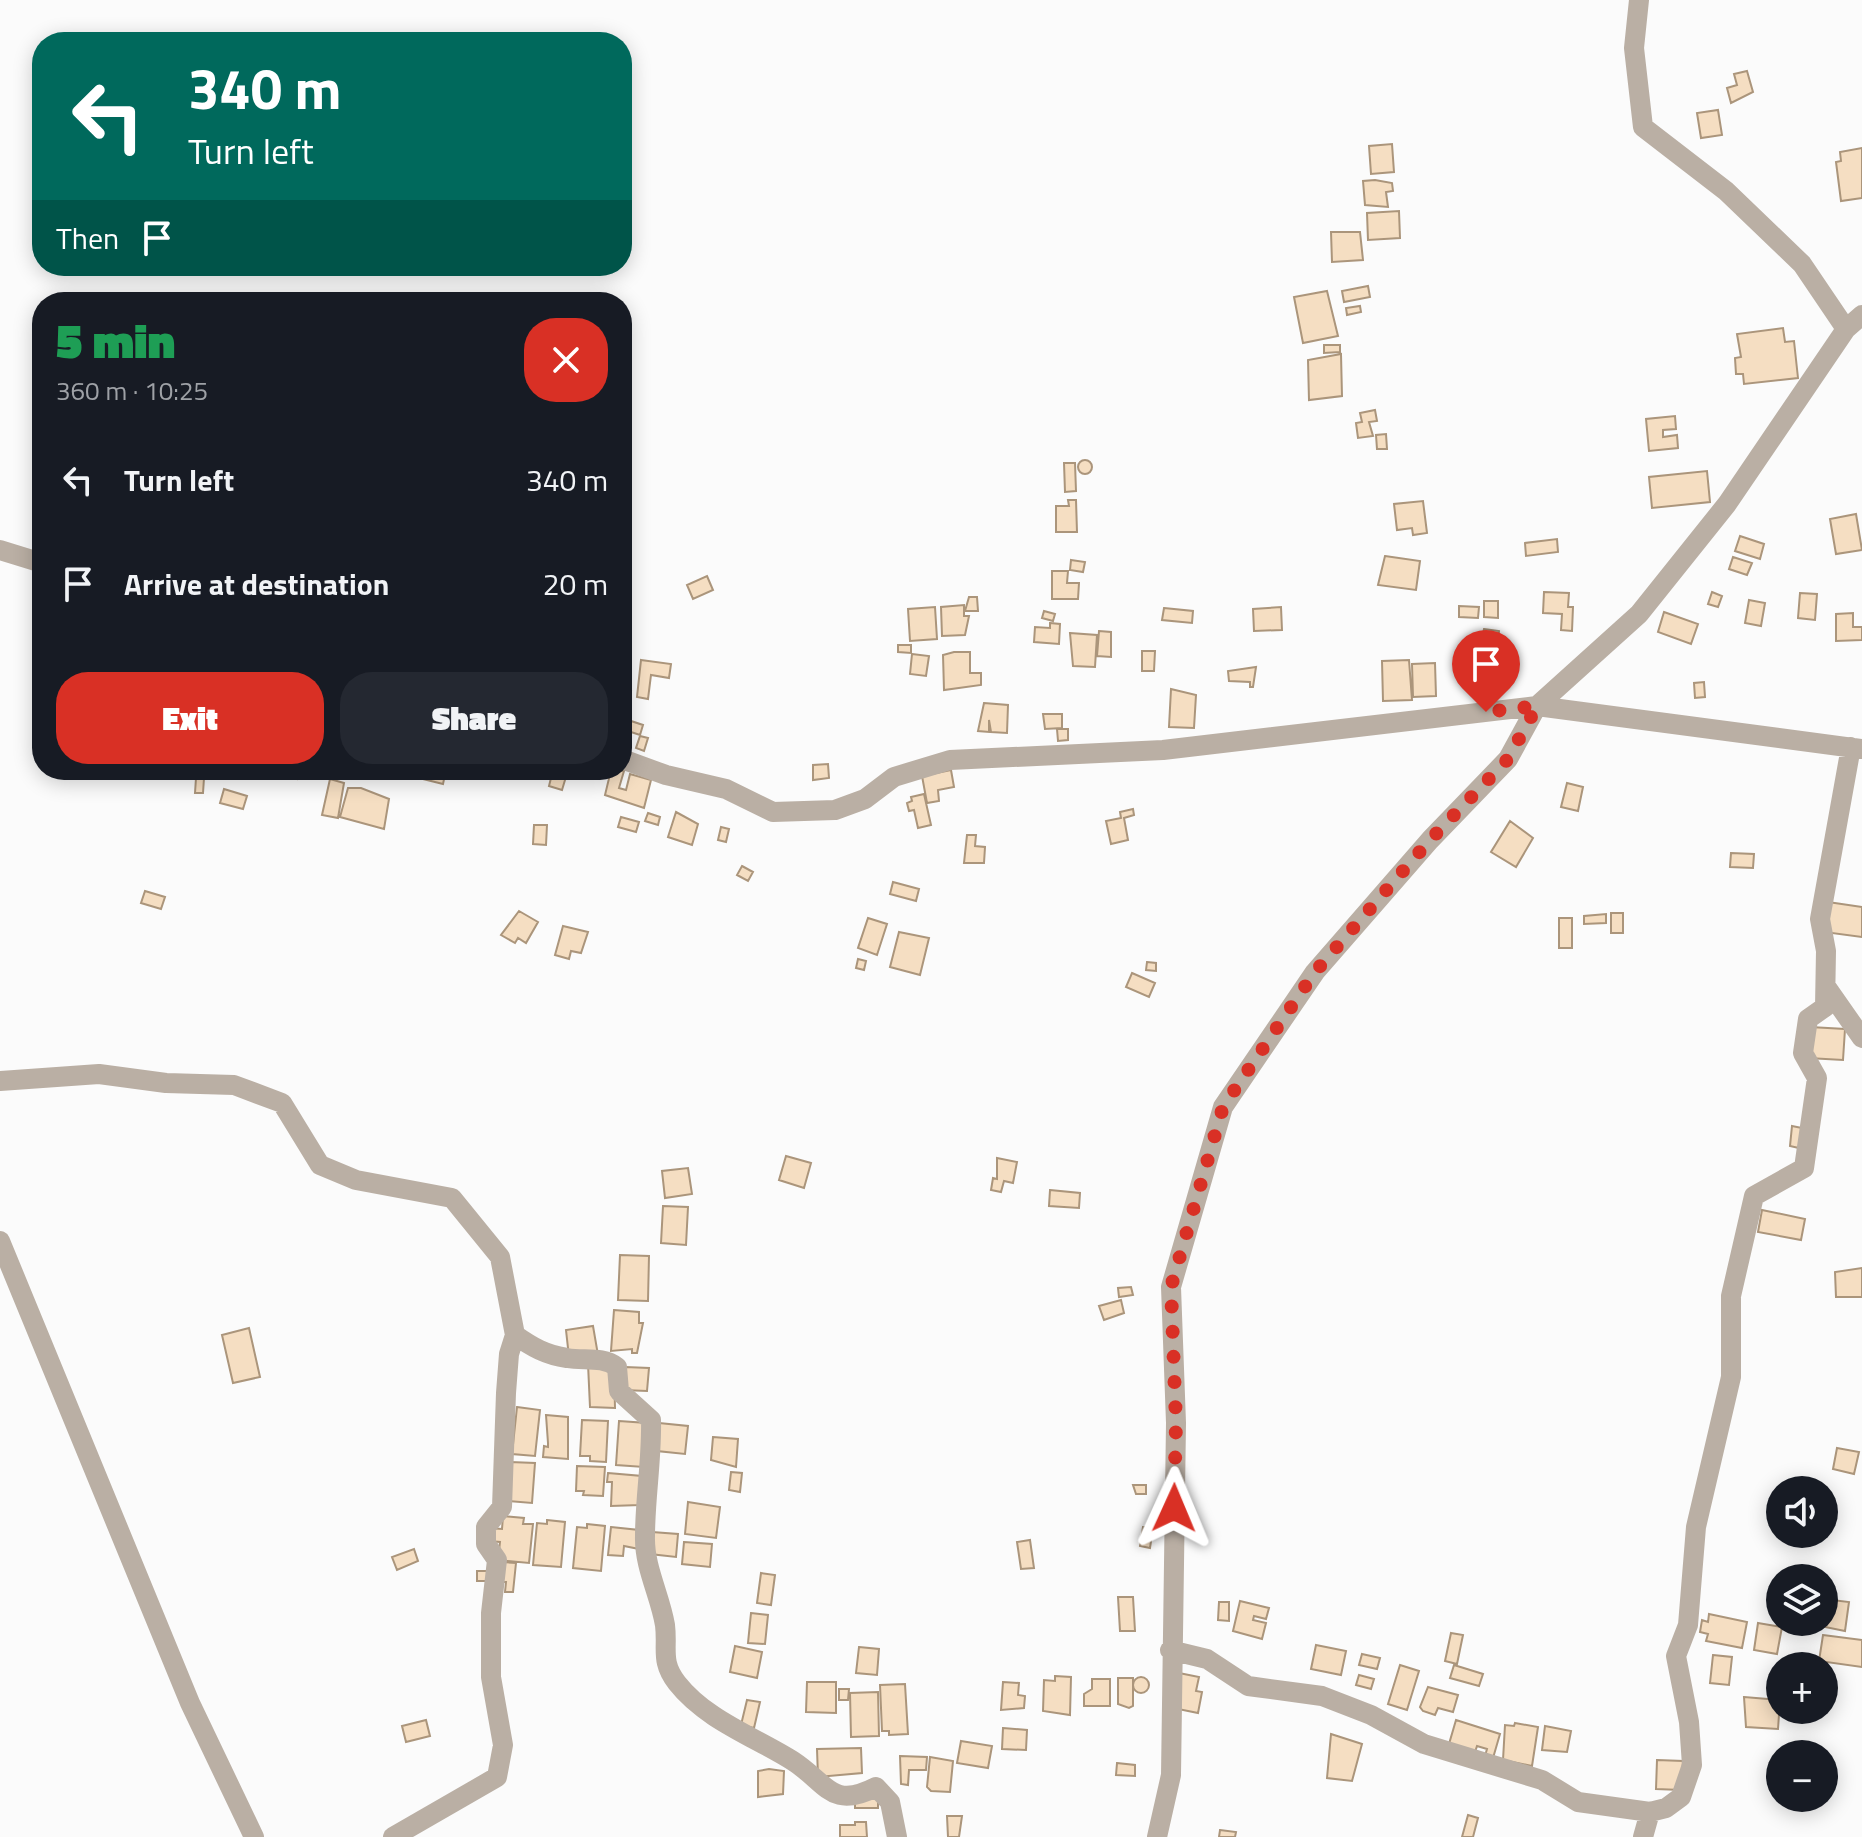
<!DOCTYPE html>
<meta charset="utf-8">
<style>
:root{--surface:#171b24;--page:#242831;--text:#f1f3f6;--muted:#9ea1a6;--accent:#d93025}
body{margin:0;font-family:"Titillium Web",sans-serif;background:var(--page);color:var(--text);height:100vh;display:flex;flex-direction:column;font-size:30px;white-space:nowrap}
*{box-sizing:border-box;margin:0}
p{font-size:26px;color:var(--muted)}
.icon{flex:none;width:44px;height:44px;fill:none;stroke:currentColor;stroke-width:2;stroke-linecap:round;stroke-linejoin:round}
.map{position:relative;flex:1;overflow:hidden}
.panel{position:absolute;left:32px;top:292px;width:600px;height:488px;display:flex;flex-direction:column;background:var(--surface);border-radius:32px;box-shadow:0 4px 20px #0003}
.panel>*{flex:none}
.hud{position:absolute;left:32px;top:32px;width:600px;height:244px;border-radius:32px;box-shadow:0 4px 20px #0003;background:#00695c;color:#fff;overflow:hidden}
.tools{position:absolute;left:1766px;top:1476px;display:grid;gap:16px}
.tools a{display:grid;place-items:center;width:72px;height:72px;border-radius:50%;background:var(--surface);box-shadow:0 4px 20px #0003;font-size:40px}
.pin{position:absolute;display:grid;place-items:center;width:68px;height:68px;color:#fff;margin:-82px -34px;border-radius:50% 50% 50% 0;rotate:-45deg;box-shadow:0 0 8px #0007}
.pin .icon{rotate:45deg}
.me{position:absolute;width:88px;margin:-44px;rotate:1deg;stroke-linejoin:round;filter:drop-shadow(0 0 6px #0008)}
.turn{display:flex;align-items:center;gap:28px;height:168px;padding:0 24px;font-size:36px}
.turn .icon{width:104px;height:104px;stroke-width:2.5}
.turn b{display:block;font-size:56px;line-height:68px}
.then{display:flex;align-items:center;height:76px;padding:0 24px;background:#0003;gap:16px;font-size:30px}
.round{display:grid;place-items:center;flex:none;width:84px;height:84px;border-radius:32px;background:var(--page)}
.summary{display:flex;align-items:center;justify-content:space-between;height:136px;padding:0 24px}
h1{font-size:48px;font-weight:800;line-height:60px;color:#1e9e55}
.cta{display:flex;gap:16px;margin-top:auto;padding:16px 24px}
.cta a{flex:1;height:92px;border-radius:32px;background:var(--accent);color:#fff;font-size:32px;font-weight:800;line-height:92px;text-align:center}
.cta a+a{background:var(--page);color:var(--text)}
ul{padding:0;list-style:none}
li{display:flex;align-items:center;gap:24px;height:104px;padding:0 24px}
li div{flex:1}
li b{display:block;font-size:30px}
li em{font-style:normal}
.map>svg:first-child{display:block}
.building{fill:#f5dec2;stroke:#ab957b;stroke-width:2}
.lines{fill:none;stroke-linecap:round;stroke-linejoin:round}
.street{stroke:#baafa4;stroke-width:20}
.route{stroke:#d93025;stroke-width:14;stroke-dasharray:0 25.2}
</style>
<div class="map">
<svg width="1862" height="1837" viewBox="0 0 1862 1837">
<rect width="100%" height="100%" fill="#fbfbfb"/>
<path class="building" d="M1747 71 1753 92 1731 103 1727 88 1737 85 1734 74Z
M1718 110 1722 135 1701 138 1697 113Z
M1392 144 1394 172 1371 174 1369 146Z
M1862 148V198L1841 201 1836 162 1841 161 1840 152Z
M1375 180 1392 183 1393 191 1386 192 1388 207 1365 205 1363 181Z
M1399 211 1400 238 1368 240 1367 213Z
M1331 232H1360L1363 260 1332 262Z
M1368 286 1370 297 1344 302 1342 291Z
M1327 291 1338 336 1303 343 1294 297Z
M1360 306 1361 312 1347 315 1346 308Z
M1783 328 1785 342 1794 341 1798 378 1744 384 1743 374H1736L1735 358 1741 357 1737 334Z
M1324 345H1340V352L1324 353Z
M1341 354 1342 396 1309 400 1308 360Z
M1375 410 1377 421 1369 422 1373 436 1358 438 1356 423 1362 422 1360 413Z
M1675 416 1676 429 1663 430V437L1677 435 1678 448 1649 451 1646 419Z
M1386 434 1387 449H1377L1376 435Z
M1078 467a7 7 0 1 1 14 0a7 7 0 1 1-14 0Z
M1064 463H1075L1076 491 1065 492Z
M1707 471 1710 502 1652 508 1649 477Z
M1068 500H1076L1077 532H1056V506H1069Z
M1423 501 1427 533 1413 535 1412 528 1397 530 1394 504Z
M1856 514 1862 550 1836 554 1830 519Z
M1740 536 1764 544 1760 559 1735 551Z
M1557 539 1558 552 1526 556 1525 543Z
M1385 556 1420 561 1416 590 1378 585Z
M1733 557 1752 563 1747 575 1729 569Z
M1071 560 1085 562 1083 572 1070 570Z
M1052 571H1068L1067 583H1079L1078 599H1052Z
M707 576 713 590 693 599 687 585Z
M1544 592 1569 593 1568 607H1573L1572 631 1561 630 1562 614 1543 613Z
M1712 592 1722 596 1718 607 1708 604Z
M1800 593 1817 594 1815 620 1798 618Z
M969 597H977L978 611H965Z
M1749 600 1765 603 1761 626 1745 623Z
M1484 601H1498V618L1484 617Z
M964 605V616H969L965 635 942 636 941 607Z
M1459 606 1479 607 1478 618 1459 617Z
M935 607 937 639 910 641 908 609Z
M1281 607 1282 630 1254 631 1253 609Z
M1164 608 1193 611 1192 623 1162 620Z
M1044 611 1055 614 1053 621 1042 618Z
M1664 612 1698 624 1691 644 1658 632Z
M1853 613V627H1862V640L1836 641V614Z
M1050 623 1060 624 1059 644 1034 642 1035 627 1050 628Z
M1484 629 1499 631 1497 648 1503 649 1501 665 1477 662Z
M1099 631 1111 632V657L1097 656Z
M1070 633 1097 635 1095 667 1073 666Z
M898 645H911V653L898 652Z
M1142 651H1155L1154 671H1142Z
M954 652H970V673H981V685L944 690 943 655Z
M912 654 929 656 926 676 910 674Z
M641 660 671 664 669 678 651 675 648 699 637 697Z
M1409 660 1412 700 1383 701 1382 661Z
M1435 663 1436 696 1413 697 1412 664Z
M1256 667 1253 687H1250V682L1229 681 1228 671Z
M1704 682 1705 697 1695 698 1694 683Z
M1171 689 1196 695 1194 728 1169 727Z
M622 690 631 691 628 713 622 712Z
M984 703 1008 705 1007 733 991 732 989 720V732L978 731Z
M1043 714H1062V728L1045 729Z
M622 718 643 725 640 735 628 731 622 750Z
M1057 729H1068V740L1058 741Z
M640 736 648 738 644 751 636 748Z
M828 764 829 778 813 780V765Z
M291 770H299L297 779 289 777Z
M413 770H446L443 784 411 776Z
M553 770H568L562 790 549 786Z
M611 770 624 771 619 788 626 790 630 774 651 780 644 808 605 795Z
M951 770 954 787 938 790 939 801 927 803 922 776Z
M196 778H204L203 793H195Z
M330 779 344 783 338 818 322 815Z
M1567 783 1583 787 1578 811 1561 807Z
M348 788H361L389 799 384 829 340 817Z
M224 789 247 796 243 809 220 803Z
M924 794 931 825 918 828 914 810 909 811 907 803 912 801 911 797Z
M1133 809 1134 815 1124 818 1128 840 1111 844 1106 821 1121 818 1120 812Z
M676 812 698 824 692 845 668 837Z
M648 813 660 817 658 825 645 821Z
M621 817 639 822 636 832 618 827Z
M1510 821 1533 838 1516 867 1491 852Z
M534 825H547L546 845 533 844Z
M721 827 729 829 726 842 718 840Z
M967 835H976L975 846 985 847 984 863H964Z
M1731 853 1754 854 1753 868 1730 867Z
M742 866 753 872 748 881 737 875Z
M893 882 919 889 916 901 890 894Z
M145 891 165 897 161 909 141 903Z
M1828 902 1862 907V937L1824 932Z
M519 911 538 922 526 943 518 938 515 943 501 935Z
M1611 913H1623V933H1611Z
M1606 914V923L1584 924V916Z
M868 918 887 924 877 955 858 948Z
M1559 918H1572V948H1559Z
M563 926 588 932 581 953 571 951 569 959 555 955Z
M899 932 929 938 920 975 890 967Z
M858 959 866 961 864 970 856 968Z
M1147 962 1156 963V971L1146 970Z
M1132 973 1155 983 1149 997 1126 987Z
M1810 1027 1845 1029 1843 1060 1808 1058Z
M1792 1126 1807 1129 1803 1149 1790 1146Z
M786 1156 811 1163 804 1188 779 1180Z
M997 1158 1017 1162 1013 1183 1004 1181 1001 1192 991 1190 993 1178 997 1179Z
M688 1168 692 1194 665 1198 662 1171Z
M1050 1190 1080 1193 1079 1208 1049 1206Z
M663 1206 688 1207 686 1245 661 1243Z
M1762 1210 1805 1219 1801 1240 1758 1232Z
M620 1255 649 1256 648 1301 618 1300Z
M1862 1268V1297H1836L1835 1272Z
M1131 1287 1133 1295 1119 1297 1118 1288Z
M1121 1300 1124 1313 1104 1320 1099 1306Z
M614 1310 639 1312V1323H643L637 1353H632V1349L611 1351Z
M593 1326 598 1355 569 1357 566 1330Z
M249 1328 260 1377 233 1383 222 1335Z
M588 1364 614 1368 615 1408 590 1407Z
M625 1367 649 1368 647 1391 623 1390Z
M517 1407 540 1410 535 1456 512 1454Z
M546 1415 568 1417V1459L543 1457 544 1446 548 1447V1443Z
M582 1420 608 1421 606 1462 590 1461V1456H580Z
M619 1421 647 1423 644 1467 616 1465Z
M659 1423 688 1426 685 1454 657 1451Z
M713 1437 738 1439 736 1467 711 1460Z
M1837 1448 1859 1452 1854 1474 1833 1469Z
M510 1462 535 1463 532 1503 508 1501Z
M577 1466 605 1467 603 1496 583 1495 584 1491H576Z
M731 1472 742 1473 740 1492 729 1490Z
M608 1473 642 1476 640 1505 611 1506 612 1482H607Z
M1133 1485H1146V1494H1136Z
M688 1502 720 1507 716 1538 685 1534Z
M503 1516 524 1518 523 1524H533L529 1563 498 1560 500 1542 487 1541 489 1528 502 1529Z
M547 1520 565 1522 561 1567 533 1565 537 1523 547 1524Z
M587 1524 605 1526 601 1571 573 1568 577 1527 587 1528Z
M611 1527 639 1530V1549L624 1546 623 1556 608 1555Z
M1143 1527 1153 1528 1150 1548 1140 1546Z
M652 1532 678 1534 676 1557 650 1554Z
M1030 1540 1034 1568 1021 1569 1017 1542Z
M684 1542 712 1544 710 1567 682 1564Z
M414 1549 418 1561 397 1570 392 1557Z
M502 1562 516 1563 513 1592H505L506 1582H499Z
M477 1571H491V1581H477Z
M761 1573 775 1575 771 1605 757 1603Z
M1118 1597H1133L1135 1631H1120Z
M1824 1599 1849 1602 1845 1631 1820 1626 1824 1622Z
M1240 1601 1269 1608 1266 1619 1254 1616 1253 1620 1266 1623 1262 1639 1233 1631Z
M1219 1602H1229V1621L1218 1620Z
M751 1613 768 1615 765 1644 748 1643Z
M1709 1614 1747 1622 1742 1648 1706 1641 1708 1634 1700 1632 1702 1620 1708 1622Z
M1758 1623 1782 1627 1777 1654 1754 1650Z
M1451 1633 1463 1635 1457 1664 1445 1661Z
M1823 1635 1862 1640V1667L1819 1661Z
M1316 1645 1346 1651 1341 1675 1311 1669Z
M735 1646 762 1652 757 1678 730 1672Z
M859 1647 879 1649 877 1675 856 1673Z
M1362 1654 1380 1658 1377 1669 1359 1665Z
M1713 1655 1732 1657 1729 1685 1710 1683Z
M1400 1665 1419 1671 1407 1710 1388 1704Z
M1454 1665 1483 1674 1479 1686 1450 1678Z
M1179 1673 1199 1677 1196 1691 1202 1692 1198 1713 1178 1709Z
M1359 1675 1374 1679 1371 1689 1356 1685Z
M1055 1676 1071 1677 1070 1715 1043 1711 1044 1680 1055 1681Z
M1133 1685a8 8 0 1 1 16 0a8 8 0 1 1-16 0Z
M1118 1678H1133V1706L1129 1708 1118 1704Z
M1092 1679H1110V1706H1084V1694L1092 1689Z
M807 1682H836V1713L806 1712Z
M1003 1682 1019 1683 1018 1695 1025 1696 1024 1708 1001 1710Z
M905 1684 908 1734 889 1735V1731H882L880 1685Z
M1428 1687 1458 1695 1453 1712 1438 1708 1435 1715 1423 1711 1420 1707Z
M839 1689H849L848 1700H839Z
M878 1692 879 1736 851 1737 850 1693Z
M1744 1697 1780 1700 1778 1729 1746 1727Z
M747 1700 760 1702 754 1728 741 1725Z
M426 1720 430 1736 406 1742 402 1726Z
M1456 1720 1500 1734 1493 1758 1485 1756 1487 1749 1477 1746 1474 1755 1449 1744Z
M1515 1723 1538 1727 1532 1766 1503 1760 1505 1725 1514 1726Z
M1545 1726 1571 1731 1567 1752 1542 1750Z
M1003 1728 1027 1730 1026 1750 1002 1749Z
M1331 1734 1362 1744 1352 1781 1327 1778Z
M961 1741 992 1746 988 1768 957 1763Z
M861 1748 862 1773 818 1777 817 1749Z
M900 1756 927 1757 926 1770H909L908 1785 901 1784Z
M930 1757 953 1761 950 1792 931 1791 927 1787Z
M1657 1760 1683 1761 1681 1790 1656 1789Z
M1117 1763 1135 1765V1776L1116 1775Z
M769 1769 784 1771 783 1794 758 1797V1771Z
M855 1798H878V1808H855Z
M1468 1815 1478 1818 1473 1837H1462Z
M947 1816H962L959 1837H948Z
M855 1822H866L867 1837H840V1825H855Z
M1220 1830 1236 1832 1235 1837H1219Z"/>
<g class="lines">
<path class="street" d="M1639 0 1634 48 1643 127 1726 191 1802 264 1846 329
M0 550 42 563
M622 759 666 775 726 789 773 812 835 810 865 799 894 777 950 760 1163 750 1537 706 1639 614 1727 504 1846 329 1862 315
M1827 988 1862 1038
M0 1081 99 1074 166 1083 234 1085 282 1103 320 1165 356 1180 452 1198 500 1257 515 1335C532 1347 546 1355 567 1358 585 1361 602 1356 617 1367L619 1391 651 1420C652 1459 645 1498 645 1536 644 1567 660 1595 665 1625 668 1649 660 1661 677 1683 706 1720 755 1737 793 1761 827 1783 831 1810 876 1787L890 1802 897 1837
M0 1241 190 1703 254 1837
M1170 1650 1207 1659 1248 1686 1322 1696 1371 1715 1424 1744 1542 1780 1578 1802 1650 1812 1666 1808 1681 1797 1692 1765 1689 1722 1676 1656 1688 1625 1696 1527 1731 1377V1296L1754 1196 1804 1168 1817 1078 1803 1053 1808 1019 1825 1007 1826 951 1820 919 1851 747
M393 1837 497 1777 503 1745 491 1677V1613L497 1560 486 1544V1527L502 1507 506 1393 509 1354 515 1335
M1157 1837 1171 1775 1176 1423 1171 1287 1223 1107 1315 972 1430 840 1508 759 1537 706 1862 749
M1643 1837 1650 1812"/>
</g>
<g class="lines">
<path class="route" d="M1174 1508 1176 1423 1171 1287 1223 1107 1315 972 1430 840 1508 759 1537 706 1486 712"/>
</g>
</svg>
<div class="tools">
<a><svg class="icon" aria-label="sound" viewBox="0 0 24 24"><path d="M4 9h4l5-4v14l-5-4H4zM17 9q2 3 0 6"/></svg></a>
<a><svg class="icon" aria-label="layers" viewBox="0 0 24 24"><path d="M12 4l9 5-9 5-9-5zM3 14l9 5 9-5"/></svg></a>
<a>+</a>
<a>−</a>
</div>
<div class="pin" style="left:1486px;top:712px;background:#d93025"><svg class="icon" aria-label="arrive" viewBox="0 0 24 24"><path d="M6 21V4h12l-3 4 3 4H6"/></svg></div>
<svg class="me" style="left:1174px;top:1508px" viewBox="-20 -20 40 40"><path d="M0-17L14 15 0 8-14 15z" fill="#d93025" stroke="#fff" stroke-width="4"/></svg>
<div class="hud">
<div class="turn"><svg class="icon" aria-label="left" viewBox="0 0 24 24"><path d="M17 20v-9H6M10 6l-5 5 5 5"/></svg><div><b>340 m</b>Turn left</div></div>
<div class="then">Then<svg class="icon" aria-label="arrive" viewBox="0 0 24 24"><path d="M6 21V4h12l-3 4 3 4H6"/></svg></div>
</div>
<section class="panel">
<div class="summary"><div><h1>5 min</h1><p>360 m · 10:25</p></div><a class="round" style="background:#d93025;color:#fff"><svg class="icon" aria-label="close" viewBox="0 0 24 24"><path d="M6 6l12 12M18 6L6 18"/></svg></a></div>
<ul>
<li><svg class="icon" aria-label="left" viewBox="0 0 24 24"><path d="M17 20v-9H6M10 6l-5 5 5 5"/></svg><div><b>Turn left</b></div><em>340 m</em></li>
<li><svg class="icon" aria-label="arrive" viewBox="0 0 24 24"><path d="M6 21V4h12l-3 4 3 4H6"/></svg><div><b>Arrive at destination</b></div><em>20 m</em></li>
</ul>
<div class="cta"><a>Exit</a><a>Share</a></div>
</section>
</div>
